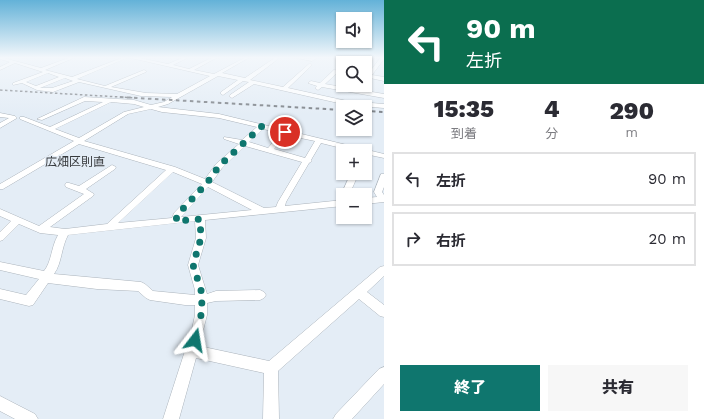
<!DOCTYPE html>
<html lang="ja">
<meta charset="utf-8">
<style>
:root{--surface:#fff;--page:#f7f7f7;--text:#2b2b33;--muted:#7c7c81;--line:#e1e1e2;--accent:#0f766e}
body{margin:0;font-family:"Work Sans","Noto Sans JP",sans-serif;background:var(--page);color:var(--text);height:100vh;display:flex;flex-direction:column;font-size:15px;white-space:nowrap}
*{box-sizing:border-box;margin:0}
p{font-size:13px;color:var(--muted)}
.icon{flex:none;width:22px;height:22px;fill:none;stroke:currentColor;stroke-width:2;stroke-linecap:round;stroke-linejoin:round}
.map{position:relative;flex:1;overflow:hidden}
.panel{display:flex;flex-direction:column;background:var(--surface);width:320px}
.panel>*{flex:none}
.banner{background:#0b6e4f;color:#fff;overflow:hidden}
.buttons{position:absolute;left:336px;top:12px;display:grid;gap:8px}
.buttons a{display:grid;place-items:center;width:36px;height:36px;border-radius:0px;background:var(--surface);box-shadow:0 1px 3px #0004;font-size:20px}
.pin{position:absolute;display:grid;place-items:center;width:34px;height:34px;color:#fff;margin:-17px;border:2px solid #fff;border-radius:50%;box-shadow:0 1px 4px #0007}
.me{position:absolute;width:44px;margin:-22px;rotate:14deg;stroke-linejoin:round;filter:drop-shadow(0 0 3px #0008)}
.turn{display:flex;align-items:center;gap:14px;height:84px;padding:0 16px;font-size:18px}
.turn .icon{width:52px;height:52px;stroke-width:2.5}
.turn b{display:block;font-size:28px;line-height:34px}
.eta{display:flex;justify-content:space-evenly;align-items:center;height:68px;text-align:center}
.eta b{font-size:24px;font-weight:800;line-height:28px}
.cta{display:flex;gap:8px;margin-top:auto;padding:8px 16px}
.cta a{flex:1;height:46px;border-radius:0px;background:var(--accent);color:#fff;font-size:16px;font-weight:800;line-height:46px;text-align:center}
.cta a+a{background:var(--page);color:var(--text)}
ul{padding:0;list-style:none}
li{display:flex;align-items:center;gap:12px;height:54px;margin:0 8px 6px;padding:0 8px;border:2px solid var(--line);border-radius:0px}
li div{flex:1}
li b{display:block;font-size:15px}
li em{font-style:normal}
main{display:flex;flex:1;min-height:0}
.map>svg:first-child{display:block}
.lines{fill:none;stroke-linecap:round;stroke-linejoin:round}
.minor-casing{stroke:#acb4bc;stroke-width:1}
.minor{fill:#fff;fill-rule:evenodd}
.rail-far1{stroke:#7c8187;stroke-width:1.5;stroke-dasharray:2.5 2.5;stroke-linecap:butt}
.rail{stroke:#7c8187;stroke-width:2;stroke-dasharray:3.5 3.5;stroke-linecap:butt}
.route{stroke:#0f766e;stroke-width:7;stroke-dasharray:0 12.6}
.labels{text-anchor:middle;stroke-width:3;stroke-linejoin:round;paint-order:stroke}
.quarter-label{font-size:12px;fill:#373a3d;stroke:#e4edf6}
</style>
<main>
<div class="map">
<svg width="384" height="419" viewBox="0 0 384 419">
<rect width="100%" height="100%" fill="#e4edf6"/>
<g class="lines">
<g class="minor-casing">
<path id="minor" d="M0 57 41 68 71 57H76L45 70 72 77 124 57H135L168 64 184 57H189L173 65 189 69 213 57H218L194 70 214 74 246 57H250L222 73 245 78 276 57 278 59 250 80 283 87 310 63 312 65 288 88 347 101 384 104V108L347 105 254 84 232 98 229 96 230 95 249 82 243 81 223 95 221 94V92L238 80 218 76 168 104 158 107 219 114 384 154V158L365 154V151H353L321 143 311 160 312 161 309 163 286 202 285 206 343 200V206L205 220 206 238 198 265 207 294 216 291 260 290 264 292 266 295 264 298 260 300 216 301 207 303V315L199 346 269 361 380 267 384 266V276L367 292 384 305V317L380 316 359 299 278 371 279 419H263L264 373 196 358 179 419H163L192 329 195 315V305H185L150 300 146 298 138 291 97 289 48 283 33 305 29 306 0 299V289L26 295 39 279 0 270V262L44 271C52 261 51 247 58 235L40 233 19 224 3 240 0 241V232L11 221 0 216V209L39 226 84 194 66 187 65 185 66 183H69L79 186 112 165 116 167 115 169 86 189 94 194 93 196 50 227 65 229 107 224 166 170 79 144 3 189H0V184L74 141 20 119V117H24L50 127 103 102 85 101 42 120 37 119 84 97 134 100 151 105 164 102 172 97 141 96 79 82 53 92 37 90 22 83 13 85V83L43 72 15 63 0 70V67L10 62 0 59ZM129 57 131 58 210 76 177 94 146 93 111 87 146 72V71L144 70 105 86 77 79ZM48 73 59 77 36 86 26 82ZM65 78 73 81 52 88H40ZM111 102 134 104 144 107 124 112 79 138 55 129ZM151 109 162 112 219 118 257 127 242 140 224 137V139L239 144 216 164 205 179 175 167 84 141 128 114ZM263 129 281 133 268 148 249 142ZM286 135 315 141 305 158 274 149ZM245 146 302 162 278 202 276 207 264 208 212 182 222 168ZM173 172 202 184 174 213 172 218 118 223ZM208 187 252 210 181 217ZM195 221 196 238 188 265 195 290V295L153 291 145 284 141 282 54 274C62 263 61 248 68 235Z
M292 57 311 59 314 57H318L312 61Z
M360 57H364L359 63H354Z
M381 57H384V59L372 75 384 77V81L370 78 365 83V74H368Z
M334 70 343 71V73H337L325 84 384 94V98L322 87 318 90 315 88 317 86 308 83 311 81 320 83Z
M0 113 15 116 17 118 0 128V123L9 118 0 117Z
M351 173H359L349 195H343L342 197 341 195Z
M381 174H384V187L382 192 384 195V202L365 204V198L377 197 374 192Z
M384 367V384L352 419H333L336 414 379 369Z
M0 396 35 414 38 419H15L0 411Z"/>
</g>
<use href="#minor" class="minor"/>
<path class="rail-far1" d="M0 90 137 98"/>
<path class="rail" d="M120 97 343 110
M365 111 384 112"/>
</g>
<linearGradient id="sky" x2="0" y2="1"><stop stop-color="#63b2d8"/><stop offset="0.5" stop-color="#f3f7fb"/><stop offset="1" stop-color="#f3f7fb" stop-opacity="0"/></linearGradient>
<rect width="384" height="115" fill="url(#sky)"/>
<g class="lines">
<path class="route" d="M195 340 201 315 202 300 201 290 193 265 201 238 200 219 176 221 177 215 207 183 219 166 262 126 285 132"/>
</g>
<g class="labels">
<g class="quarter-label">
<text x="75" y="166">広畑区則直</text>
</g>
</g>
</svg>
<div class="buttons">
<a><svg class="icon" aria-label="sound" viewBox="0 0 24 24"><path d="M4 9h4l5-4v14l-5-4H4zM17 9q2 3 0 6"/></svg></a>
<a><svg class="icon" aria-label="search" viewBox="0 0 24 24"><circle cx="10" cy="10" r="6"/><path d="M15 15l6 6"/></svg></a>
<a><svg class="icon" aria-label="layers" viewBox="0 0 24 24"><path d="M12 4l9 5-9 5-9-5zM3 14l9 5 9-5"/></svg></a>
<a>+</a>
<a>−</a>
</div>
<div class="pin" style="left:285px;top:132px;background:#d93025"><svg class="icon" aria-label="arrive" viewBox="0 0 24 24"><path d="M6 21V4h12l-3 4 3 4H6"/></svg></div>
<svg class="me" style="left:195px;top:340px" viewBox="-20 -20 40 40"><path d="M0-17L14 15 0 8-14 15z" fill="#0f766e" stroke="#fff" stroke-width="4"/></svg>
</div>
<section class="panel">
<div class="banner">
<div class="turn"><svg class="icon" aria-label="left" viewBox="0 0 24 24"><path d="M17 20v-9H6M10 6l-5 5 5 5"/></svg><div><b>90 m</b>左折</div></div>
</div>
<div class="eta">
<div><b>15:35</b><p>到着</p></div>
<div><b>4</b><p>分</p></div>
<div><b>290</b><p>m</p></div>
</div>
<ul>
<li><svg class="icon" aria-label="left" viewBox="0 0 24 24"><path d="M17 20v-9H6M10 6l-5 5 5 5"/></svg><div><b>左折</b></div><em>90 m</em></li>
<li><svg class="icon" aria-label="right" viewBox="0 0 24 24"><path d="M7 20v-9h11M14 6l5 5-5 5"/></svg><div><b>右折</b></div><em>20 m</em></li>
</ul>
<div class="cta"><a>終了</a><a>共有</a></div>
</section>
</main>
